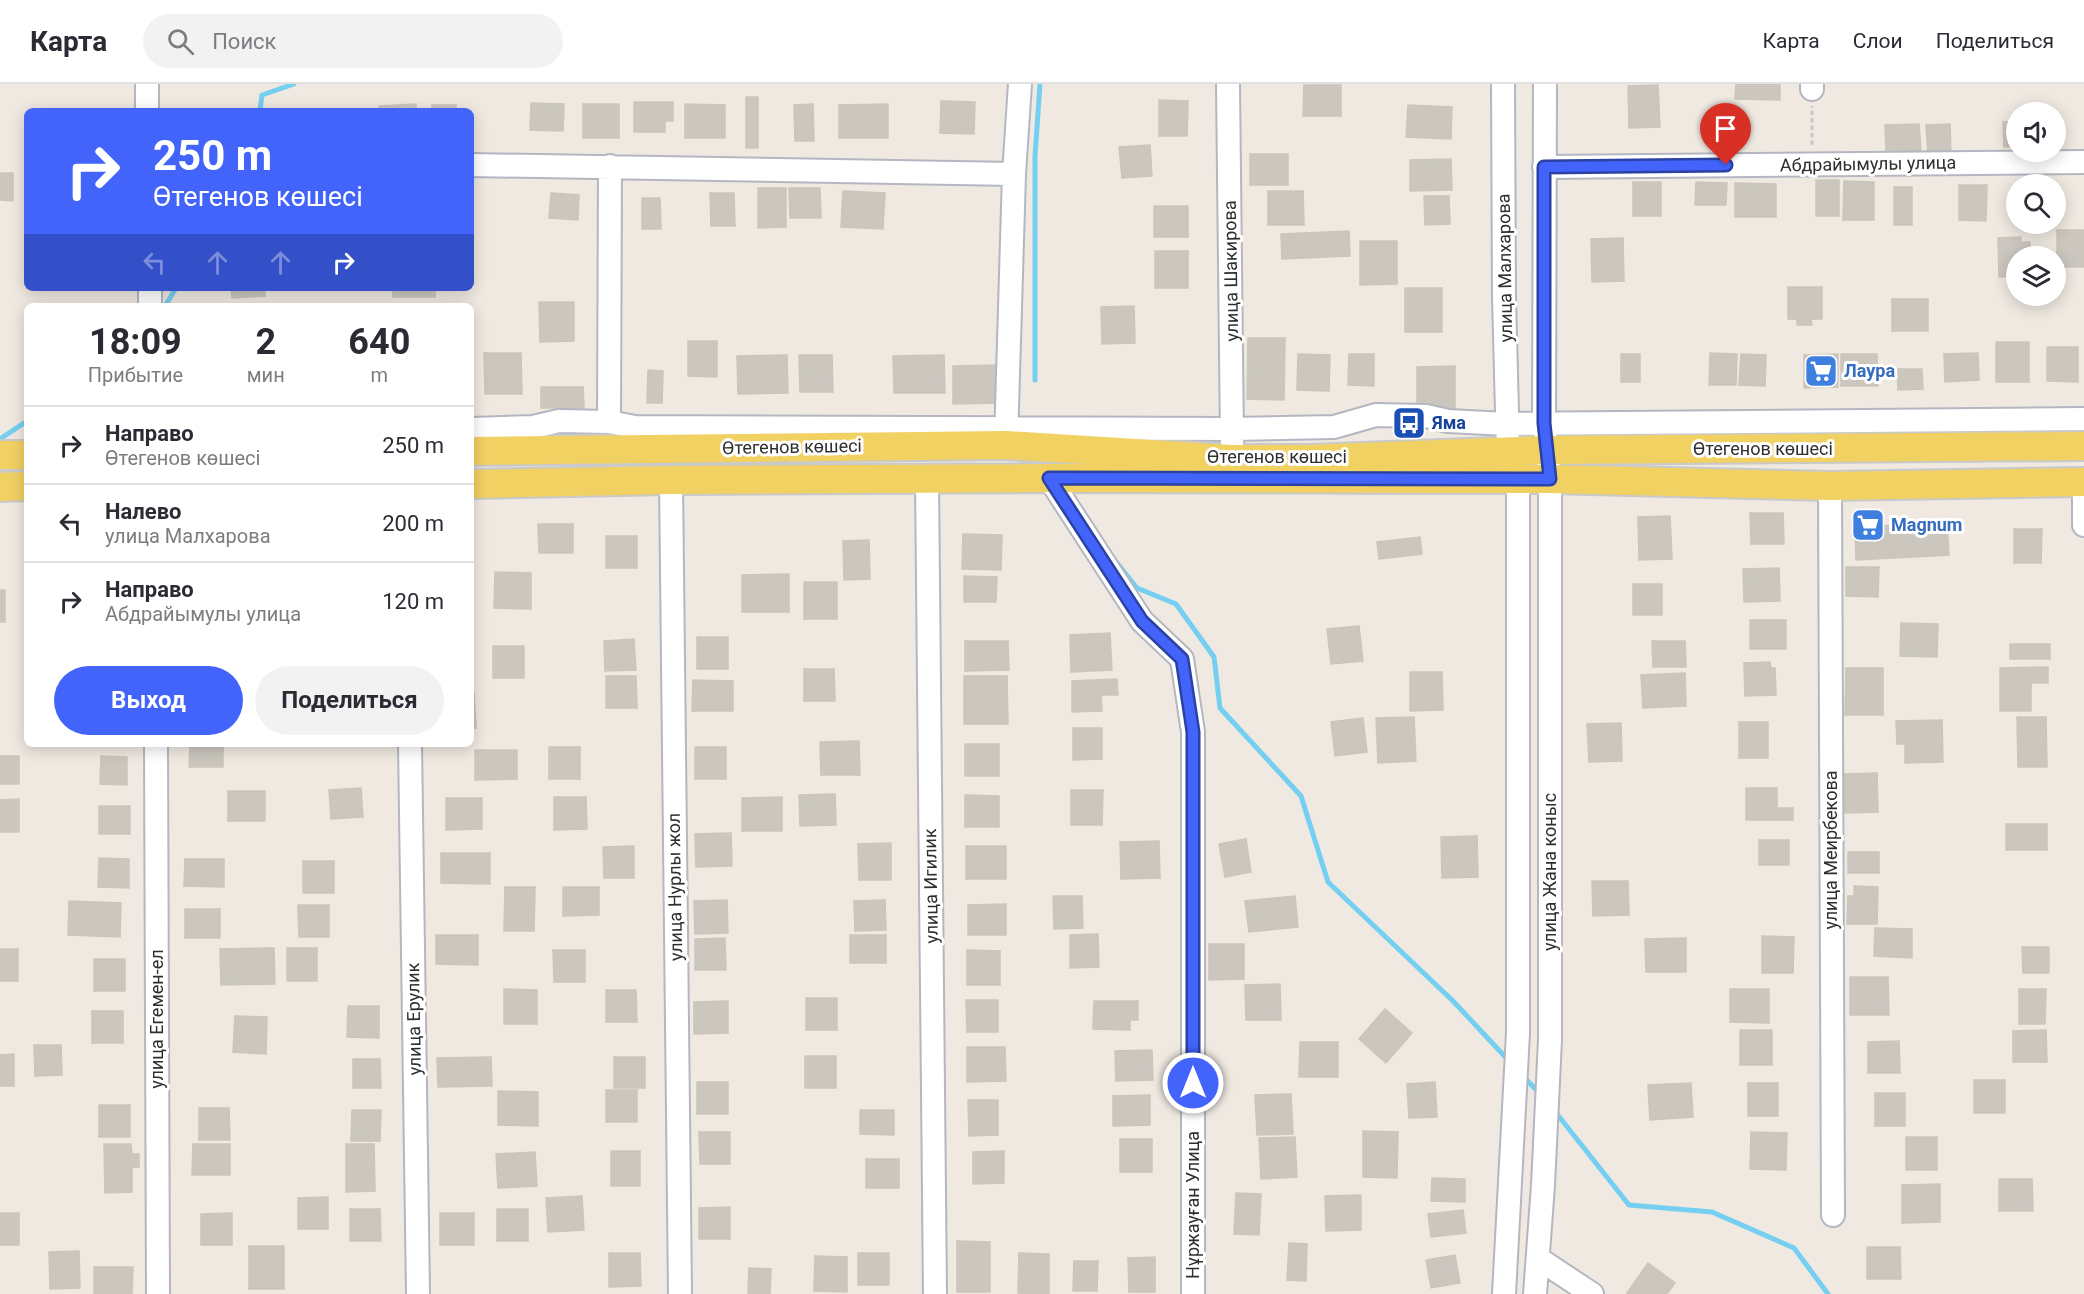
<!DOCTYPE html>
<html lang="ru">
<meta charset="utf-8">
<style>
:root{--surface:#fff;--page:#f2f2f3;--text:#2b2b33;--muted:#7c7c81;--line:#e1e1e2;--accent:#4264fb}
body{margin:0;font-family:Roboto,sans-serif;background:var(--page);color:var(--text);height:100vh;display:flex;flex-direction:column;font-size:22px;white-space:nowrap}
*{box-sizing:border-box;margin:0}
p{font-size:20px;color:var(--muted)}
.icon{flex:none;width:33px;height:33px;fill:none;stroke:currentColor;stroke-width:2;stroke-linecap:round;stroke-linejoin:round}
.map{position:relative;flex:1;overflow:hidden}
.panel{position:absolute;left:24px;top:219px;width:450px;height:444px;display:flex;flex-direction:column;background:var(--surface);border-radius:9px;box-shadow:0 3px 15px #0003}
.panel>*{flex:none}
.top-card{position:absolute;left:24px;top:24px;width:450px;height:183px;border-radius:9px;box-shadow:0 3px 15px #0003;background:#4264fb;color:#fff;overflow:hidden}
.fabs{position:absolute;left:2006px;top:18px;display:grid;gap:12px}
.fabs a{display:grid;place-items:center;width:60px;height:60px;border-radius:50%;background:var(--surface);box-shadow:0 3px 15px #0003;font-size:30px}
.pin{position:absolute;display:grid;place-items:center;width:51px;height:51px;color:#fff;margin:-62px -26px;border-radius:50% 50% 50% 0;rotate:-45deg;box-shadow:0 0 6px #0007}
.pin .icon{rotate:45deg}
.me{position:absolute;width:66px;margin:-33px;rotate:0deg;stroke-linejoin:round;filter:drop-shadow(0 0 4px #0008)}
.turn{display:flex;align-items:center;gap:21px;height:126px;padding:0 30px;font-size:27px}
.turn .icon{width:78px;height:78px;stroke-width:2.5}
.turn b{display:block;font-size:42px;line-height:51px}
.lanes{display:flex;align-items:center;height:57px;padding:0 30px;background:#0003;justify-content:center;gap:30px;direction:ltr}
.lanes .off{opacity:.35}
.eta{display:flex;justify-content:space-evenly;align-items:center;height:102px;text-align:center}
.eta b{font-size:36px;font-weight:700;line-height:42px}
.cta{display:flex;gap:12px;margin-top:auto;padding:12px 30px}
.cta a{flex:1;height:69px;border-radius:36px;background:var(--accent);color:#fff;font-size:24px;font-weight:700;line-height:69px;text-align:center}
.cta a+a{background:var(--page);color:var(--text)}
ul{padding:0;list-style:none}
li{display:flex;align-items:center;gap:18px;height:78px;padding:0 30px;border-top:2px solid var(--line)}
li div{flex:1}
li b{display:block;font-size:22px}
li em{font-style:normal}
header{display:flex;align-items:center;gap:36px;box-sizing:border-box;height:84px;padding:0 30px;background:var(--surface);border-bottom:2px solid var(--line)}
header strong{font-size:28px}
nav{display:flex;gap:33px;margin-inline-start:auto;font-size:21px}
.search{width:420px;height:54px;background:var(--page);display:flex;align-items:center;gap:15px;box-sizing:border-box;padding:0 21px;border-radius:33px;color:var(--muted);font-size:22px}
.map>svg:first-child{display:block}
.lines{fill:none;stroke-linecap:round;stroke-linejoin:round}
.stream{stroke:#75cff0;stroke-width:5}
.building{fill:#cbc7bf;stroke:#cbc5ba;stroke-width:1.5}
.minor-casing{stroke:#b4b7c1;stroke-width:26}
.major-casing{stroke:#c9c9c9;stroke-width:32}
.path{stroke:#c9c9c9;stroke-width:3;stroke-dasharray:4.5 3;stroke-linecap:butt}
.minor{stroke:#fff;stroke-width:22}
.major{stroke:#f2d163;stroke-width:28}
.route-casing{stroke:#2b41a3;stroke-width:15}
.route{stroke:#4264fb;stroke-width:10}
.labels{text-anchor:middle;stroke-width:6;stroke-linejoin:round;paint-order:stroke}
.street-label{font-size:18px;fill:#2e2e2e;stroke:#fff}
.shop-label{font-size:18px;font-weight:bold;fill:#366cbe;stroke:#fff;text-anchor:start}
.transit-label{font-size:18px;font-weight:bold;fill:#164399;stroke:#fff;text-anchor:start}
</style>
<header>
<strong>Карта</strong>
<div class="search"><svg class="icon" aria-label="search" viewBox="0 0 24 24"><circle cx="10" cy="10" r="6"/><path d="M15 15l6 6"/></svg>Поиск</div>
<nav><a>Карта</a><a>Слои</a><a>Поделиться</a></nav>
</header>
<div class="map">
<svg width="2084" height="1210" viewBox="0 0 2084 1210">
<rect width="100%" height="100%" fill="#efe9e1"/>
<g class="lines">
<path class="stream" d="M260 27 262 11 294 0
M165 222 176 204
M1035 296V72L1040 0
M0 355 27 337
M1117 479 1137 504 1176 520 1214 573 1220 624 1301 712 1328 798 1453 917 1510 978
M1523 992 1541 1011
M1553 1025 1629 1121 1712 1128 1794 1164 1828 1210"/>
</g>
<path class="building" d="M1736 0H1780V16L1735 15Z
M1304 1H1341V32H1303Z
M1658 1 1660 43 1629 44 1628 2Z
M746 13H758V64H746Z
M1159 16 1188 17 1187 52H1159Z
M941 17 975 18 974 50 940 49Z
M634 18H673V37H665V48H634Z
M531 19 564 20 563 47 530 46Z
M416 20V27H379V22Z
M583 20H619V54H583Z
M685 20 725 21V54H685Z
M813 20 814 57H795L794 21Z
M888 20V54H839V21Z
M432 21H456V27H432Z
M1408 21 1452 23 1451 55 1406 53Z
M336 25H374V27H336Z
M2016 37V62L2004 63 2003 38Z
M1919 40 1921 67 1886 69 1885 41Z
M1950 40 1951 71 1928 72 1926 41Z
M1150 61 1152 92 1122 94 1119 63Z
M1250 70H1288V101H1250Z
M1451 75 1452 106 1410 107V76Z
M0 89H13V117L0 116Z
M1816 96H1839V132H1816Z
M1844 97 1874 98V136H1843Z
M1633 98H1661V132H1633Z
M1696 98 1727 99 1726 121H1695Z
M1735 99 1776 100V133H1735Z
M1959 101H1987L1986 137 1959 136Z
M1894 103H1912V141H1894Z
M758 104H786V143L758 144Z
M789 104H820L821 134H790Z
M843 107 885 109 883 145 841 143Z
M1268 107H1303L1304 141H1268Z
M551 109 579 111 578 136 549 134Z
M710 109H734L735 142H711Z
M1424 112H1449L1450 140 1425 141Z
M642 114H660L661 145H642Z
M1154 122H1188V153H1154Z
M2057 146H2084V183H2057Z
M1349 147 1350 172 1282 175 1281 150Z
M2021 153V158H2030V172H2016V192L1999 193 1998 154Z
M1623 154 1624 197 1592 198 1591 155Z
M1360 157H1397V200L1360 201Z
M1155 167H1188V204H1155Z
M1788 203H1822V235H1811L1812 241H1797V235H1788Z
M231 204H265V212L232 214Z
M393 204H435V213H393Z
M1405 204H1442V248H1405Z
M1892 215H1928V247H1892Z
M539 218H574V257L540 258Z
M1134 222 1135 259 1102 260 1101 223Z
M1248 254H1285L1284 316 1247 315Z
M688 257H717V293L688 292Z
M1996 258H2029V298H1996Z
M2047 263H2078V298L2047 297Z
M484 269H521L522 310H485Z
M1710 269 1737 270 1736 301H1709Z
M1978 269 1979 296 1945 298 1944 270Z
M1298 270 1330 271 1329 307 1297 306Z
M1349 270H1374V302L1348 301Z
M1621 270H1640V298H1621Z
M1741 270 1766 271 1765 302 1739 301Z
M1838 270V303L1804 304V271Z
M1841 270H1877L1878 302H1841Z
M787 271 788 309 738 310 737 272Z
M799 271H832L833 308H800Z
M944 271 945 309H894L893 272Z
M998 281 999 319 953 320V282Z
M1455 282V326H1417V283Z
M1897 285H1922L1923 305 1898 306Z
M648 286 663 287 662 319H647Z
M541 303H583L584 324H541Z
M1750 429H1783L1784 460H1751Z
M1670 432 1672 475 1639 476 1638 433Z
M1947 439 1949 471 1856 476 1855 443Z
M538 440H573V469H539Z
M2014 445H2042L2041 479H2014Z
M963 450 1002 451 1001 486 962 485Z
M606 452H637V484H606Z
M1420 453 1422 470 1379 475 1377 458Z
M869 456 870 495 844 496 843 457Z
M1846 483H1879L1878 513 1846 512Z
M1779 484 1780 517 1744 518 1743 485Z
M495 488 531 489V525L494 524Z
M789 490V528H742V491Z
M964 492 997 493 996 518H964Z
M804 498H837V535H804Z
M1633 500H1662V531H1633Z
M0 506H5V538H0Z
M1750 536H1786V565H1750Z
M1901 539 1938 540 1937 573 1900 572Z
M1359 542 1363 577 1331 580 1327 545Z
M1110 549 1112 586 1071 588 1070 551Z
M697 553H728V585H697Z
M634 555 636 586 605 587 604 557Z
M965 557H1008L1009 586 965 587Z
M1652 557H1685L1686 583H1653Z
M2010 560H2050V575H2010Z
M493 562H524V594H493Z
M1770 578 1771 584H1775L1776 611 1745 612 1744 579Z
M2048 583V599H2031V627H2000V584Z
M1846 584H1883V631H1845Z
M804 585H834L835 617H804Z
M1410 588H1442L1443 626 1410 627Z
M1685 589 1686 622 1643 624 1641 591Z
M606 592H636L637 624H606Z
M964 592H1007L1008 640H964Z
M1117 595 1118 611H1101L1102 627 1072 628V597Z
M693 596 733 597V627H692Z
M471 608H474L476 644 471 645Z
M1414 633 1416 677 1378 679 1376 634Z
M2017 633H2046L2047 683H2018Z
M1363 634 1367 668 1335 672 1331 638Z
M1942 636 1943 678 1905 679V660H1897L1896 637Z
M1739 638H1768V674H1739Z
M1621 639 1622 677 1589 678 1587 640Z
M1073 644H1102V675L1073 676Z
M859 657 860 691H821L820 658Z
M190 660H223V683H189Z
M965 660H999V692H965Z
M549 663H580V695H549Z
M695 663H726V695H695Z
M475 666H517V695L475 696Z
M0 672H19V700H0Z
M101 672 127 673V701L100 700Z
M1877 689 1878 728 1845 729 1844 690Z
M361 704 363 733 331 735 329 706Z
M1746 704H1777V724H1793V736H1746Z
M1071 706H1103L1102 741H1071Z
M228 707H265V737H228Z
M835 710 836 741 800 742 799 711Z
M965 711 999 712V743H965Z
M554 713H586L587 745 554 746Z
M782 713V747H742V714Z
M446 714H482V745L446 746Z
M19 715V748H0V716Z
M99 722H130V750H99Z
M2006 740H2047V766H2006Z
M731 749 732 782 696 783 695 750Z
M1477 752 1478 793 1442 794 1441 753Z
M1246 755 1251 788 1225 793 1219 760Z
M1759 756H1789V781H1759Z
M1159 757 1160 794 1121 795 1120 758Z
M891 759V796H859L858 760Z
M634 762V794H604L603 763Z
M966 762H1006V795H966Z
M1848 768H1879V789H1848Z
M441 769H490V800L441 799Z
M99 774 129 775V804L98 803Z
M185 775H224V803L184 802Z
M303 777H334V809H303Z
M1592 797H1628L1629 831 1593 832Z
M1854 802 1878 803 1877 840H1847L1848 812H1854Z
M505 803H535L534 847H504Z
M563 803H599V831L563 832Z
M1053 812H1082L1083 844 1054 845Z
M1295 812 1298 843 1249 848 1245 817Z
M727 816 728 849 695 850 694 817Z
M885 816 886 846 855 847 854 817Z
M69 817 121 819 120 853 68 851Z
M1006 820V851H968V821Z
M298 821H329V853H299Z
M185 825H220V854H185Z
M1875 844 1912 845V874L1874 872Z
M1098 850 1099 883 1070 884V851Z
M436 851H478V881L436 880Z
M850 851H886V879H850Z
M1762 852 1794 853 1793 889H1762Z
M725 854 726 886H695V855Z
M1686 854V888H1646L1645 855Z
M1209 860H1244V895L1209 896Z
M2022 863H2049V889H2023Z
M274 864 275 900 221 901 220 865Z
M287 864H317V897H287Z
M0 865H18V897H0Z
M553 866H585V898H554Z
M967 866 1000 867V901H967Z
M94 875H125V907H94Z
M1850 893H1888L1889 931H1850Z
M1280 900 1281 936H1246L1245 901Z
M504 905 537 906V940H504Z
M1730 905H1769V939L1730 938Z
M2019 905H2046L2045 940H2019Z
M606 906H636L637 938H606Z
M806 914H837V946H806Z
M966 916H998V948H967Z
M728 917V949L694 950V918Z
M1094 917H1138V936H1130V946L1093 945Z
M348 922H379V954L347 953Z
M1385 925 1412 949 1386 979 1359 955Z
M92 927H123V959H92Z
M235 932 267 933 266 970 233 968Z
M1740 946H1772V981H1740Z
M2046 946 2047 978H2013V947Z
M1899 957 1900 989H1868V958Z
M1300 958H1338V993H1299Z
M34 961H61L62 991 35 992Z
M967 963H1005L1006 997 967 998Z
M1152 966 1153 996 1116 997 1115 967Z
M14 970V1002H0V971Z
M805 972H836V1004H805Z
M491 973 492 1002 438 1003 437 974Z
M614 973H645V1004H614Z
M353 975H380L381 1004H353Z
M1974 996H2005V1029H1974Z
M697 998H728V1030H697Z
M1435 998 1437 1033 1409 1034 1407 1000Z
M1691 999 1693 1033 1650 1036 1648 1001Z
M1748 999H1778V1032H1748Z
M606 1006H637V1038H606Z
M498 1007 538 1008V1042L498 1041Z
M1875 1009H1905V1042H1875Z
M1291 1010 1293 1050 1257 1051 1255 1011Z
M1150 1011V1041L1113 1042V1012Z
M968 1016H998V1051L969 1052Z
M99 1021H130V1053H99Z
M199 1024H229L230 1056H199Z
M352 1026H381L380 1057H351Z
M860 1026H894V1051L860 1050Z
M1363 1047 1398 1048 1397 1094 1363 1093Z
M699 1048H730V1080H700Z
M1751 1048 1787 1049 1786 1086 1750 1085Z
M1295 1053 1297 1093 1261 1095 1259 1054Z
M1906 1053H1937V1086H1906Z
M1120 1055H1152V1088H1120Z
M104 1060H131L132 1070H139V1083H132V1108L105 1109Z
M193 1060H230V1091H192Z
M346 1060H374L375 1107 346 1108Z
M611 1067H640V1102H611Z
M1004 1067V1099L973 1100V1068Z
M535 1068 537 1102 498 1104 496 1070Z
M866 1075H899V1104H866Z
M1432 1094 1465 1095V1118L1431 1117Z
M1999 1095H2032L2033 1127H1999Z
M1940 1100V1138L1902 1139V1101Z
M1236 1109 1261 1110 1259 1151 1234 1150Z
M1361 1111V1146L1326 1147 1325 1112Z
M582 1112 584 1146 548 1148 546 1114Z
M328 1113V1145H298V1114Z
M730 1123V1155H699V1124Z
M350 1125H380L381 1157H350Z
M497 1125H528V1157H497Z
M1463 1126 1466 1149 1431 1153 1428 1130Z
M0 1129H19V1161H0Z
M232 1129V1161H201V1130Z
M440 1129H474V1161H440Z
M957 1157 990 1158V1208H957Z
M1289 1159 1307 1160 1306 1197 1287 1196Z
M249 1162H284V1205H249Z
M1867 1163H1900L1901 1195H1867Z
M79 1167 80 1204 50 1205 49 1168Z
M609 1169H640L641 1202 609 1203Z
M858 1169H889V1201H858Z
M1019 1169 1049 1170V1210L1018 1209Z
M1455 1171 1460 1199 1431 1204 1426 1176Z
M815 1172 847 1173V1208L814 1207Z
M1155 1173V1208H1129L1128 1174Z
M1074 1177H1098L1097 1207H1073Z
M1648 1179 1675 1199 1667 1210H1629L1627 1209Z
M94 1183H133L132 1210H94Z
M749 1184 771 1185 770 1210 748 1209Z"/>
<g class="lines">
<g class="minor-casing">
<path id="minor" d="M147 0V27
M1228 0 1232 358
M1503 0 1504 212 1508 368 1518 395V949L1504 1210
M1812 5V0
M471 81 1014 90
M1544 83 2084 78
M150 204V222
M609 338 610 82
M471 345 533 343 559 337 609 338 635 343 1233 345 1334 343 1376 331 1426 332 1448 337 1507 340 2084 335
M1006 357 1014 90 1020 0
M1049 394 1142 537 1182 575 1193 648V1210
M927 395 935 1210
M671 396 680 1210
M2084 398V441
M1830 402 1833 1131
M156 660 158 1210
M410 660 418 1210
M1539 1175 1592 1210
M1535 1210 1543 1101 1550 956V395L1544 339 1545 0"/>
</g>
<g class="major-casing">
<path id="major" d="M471 367 1006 361 1231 375H1308L1546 366 2084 362
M0 371H27
M471 400 671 396 1049 394 1550 395 1830 402 2084 398
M0 403 27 402"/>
</g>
<path class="path" d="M1812 61V22"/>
<use href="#minor" class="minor"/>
<use href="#major" class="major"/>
</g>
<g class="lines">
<g class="route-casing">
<path id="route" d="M1193 999V648L1182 575 1142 537 1049 394 1550 395 1544 339V83L1726 81"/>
</g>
<use href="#route" class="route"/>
</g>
<defs>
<g id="supermarket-square" transform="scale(1.725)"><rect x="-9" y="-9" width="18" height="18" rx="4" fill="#3f7fe0" stroke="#fff"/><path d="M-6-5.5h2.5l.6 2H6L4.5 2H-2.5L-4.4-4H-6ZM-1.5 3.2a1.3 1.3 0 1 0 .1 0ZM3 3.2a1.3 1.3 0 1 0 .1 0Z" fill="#fff"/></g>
<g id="bus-square" transform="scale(1.725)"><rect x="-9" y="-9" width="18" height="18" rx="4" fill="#1a4fb4" stroke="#fff"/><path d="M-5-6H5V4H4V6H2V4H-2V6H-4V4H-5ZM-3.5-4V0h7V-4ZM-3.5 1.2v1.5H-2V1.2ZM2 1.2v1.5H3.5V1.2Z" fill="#fff"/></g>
</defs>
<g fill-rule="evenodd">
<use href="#supermarket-square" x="1821" y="287"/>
<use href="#bus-square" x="1409" y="339"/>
<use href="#supermarket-square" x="1868" y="441"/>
</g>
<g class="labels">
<g class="street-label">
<text transform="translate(1868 80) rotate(-1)" y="6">Абдрайымулы улица</text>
<text transform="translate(1505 184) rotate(-91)" y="6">улица Малхарова</text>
<text transform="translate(1231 187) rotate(-91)" y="6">улица Шакирова</text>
<text transform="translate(792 363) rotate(-1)" y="6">Өтегенов көшесі</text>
<text x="1763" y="371">Өтегенов көшесі</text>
<text x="1277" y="379">Өтегенов көшесі</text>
<text transform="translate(1831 766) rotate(-90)" y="6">улица Меирбекова</text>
<text transform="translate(1550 788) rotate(-90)" y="6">улица Жана коныс</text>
<text transform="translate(931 802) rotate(-91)" y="6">улица Игилик</text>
<text transform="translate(675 803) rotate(-91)" y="6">улица Нурлы жол</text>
<text transform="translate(157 935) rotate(-90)" y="6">улица Егемен-ел</text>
<text transform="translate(414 935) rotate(-91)" y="6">улица Ерулик</text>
<text transform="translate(1193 1121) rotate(-90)" y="6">Нұржауған Улица</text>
</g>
<g class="shop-label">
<text x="1844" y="293">Лаура</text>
<text x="1891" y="447">Magnum</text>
</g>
<g class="transit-label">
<text x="1432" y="345">Яма</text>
</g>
</g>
</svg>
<div class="fabs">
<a><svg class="icon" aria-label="sound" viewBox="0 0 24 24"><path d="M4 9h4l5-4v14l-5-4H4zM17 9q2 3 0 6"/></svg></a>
<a><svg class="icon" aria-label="search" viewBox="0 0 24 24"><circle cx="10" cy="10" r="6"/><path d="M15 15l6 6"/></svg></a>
<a><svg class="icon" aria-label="layers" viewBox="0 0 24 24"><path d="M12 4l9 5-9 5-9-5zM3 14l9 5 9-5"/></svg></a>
</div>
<div class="pin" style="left:1726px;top:81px;background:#d93025"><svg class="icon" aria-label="arrive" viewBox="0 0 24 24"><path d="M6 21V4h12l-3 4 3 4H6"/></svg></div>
<svg class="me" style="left:1193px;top:999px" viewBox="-20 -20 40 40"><circle r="17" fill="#4264fb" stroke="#fff" stroke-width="3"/><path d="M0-11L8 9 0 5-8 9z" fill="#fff"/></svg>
<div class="top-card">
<div class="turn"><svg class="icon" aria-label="right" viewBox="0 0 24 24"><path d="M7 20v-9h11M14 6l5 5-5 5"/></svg><div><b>250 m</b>Өтегенов көшесі</div></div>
<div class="lanes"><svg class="icon off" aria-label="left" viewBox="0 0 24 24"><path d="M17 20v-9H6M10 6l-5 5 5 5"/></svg><svg class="icon off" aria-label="ahead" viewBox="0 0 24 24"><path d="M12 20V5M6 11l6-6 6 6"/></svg><svg class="icon off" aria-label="ahead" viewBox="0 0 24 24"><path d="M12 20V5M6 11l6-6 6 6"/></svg><svg class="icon" aria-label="right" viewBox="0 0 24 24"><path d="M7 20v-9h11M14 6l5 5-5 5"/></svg></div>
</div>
<section class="panel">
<div class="eta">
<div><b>18:09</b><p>Прибытие</p></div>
<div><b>2</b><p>мин</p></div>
<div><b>640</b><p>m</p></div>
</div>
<ul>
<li><svg class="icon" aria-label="right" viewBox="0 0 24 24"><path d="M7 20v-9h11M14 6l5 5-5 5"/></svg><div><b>Направо</b><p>Өтегенов көшесі</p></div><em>250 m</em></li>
<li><svg class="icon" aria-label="left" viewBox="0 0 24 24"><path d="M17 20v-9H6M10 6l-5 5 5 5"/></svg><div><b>Налево</b><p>улица Малхарова</p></div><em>200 m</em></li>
<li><svg class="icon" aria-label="right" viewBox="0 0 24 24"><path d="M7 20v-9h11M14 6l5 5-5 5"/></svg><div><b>Направо</b><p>Абдрайымулы улица</p></div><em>120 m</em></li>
</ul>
<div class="cta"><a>Выход</a><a>Поделиться</a></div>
</section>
</div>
